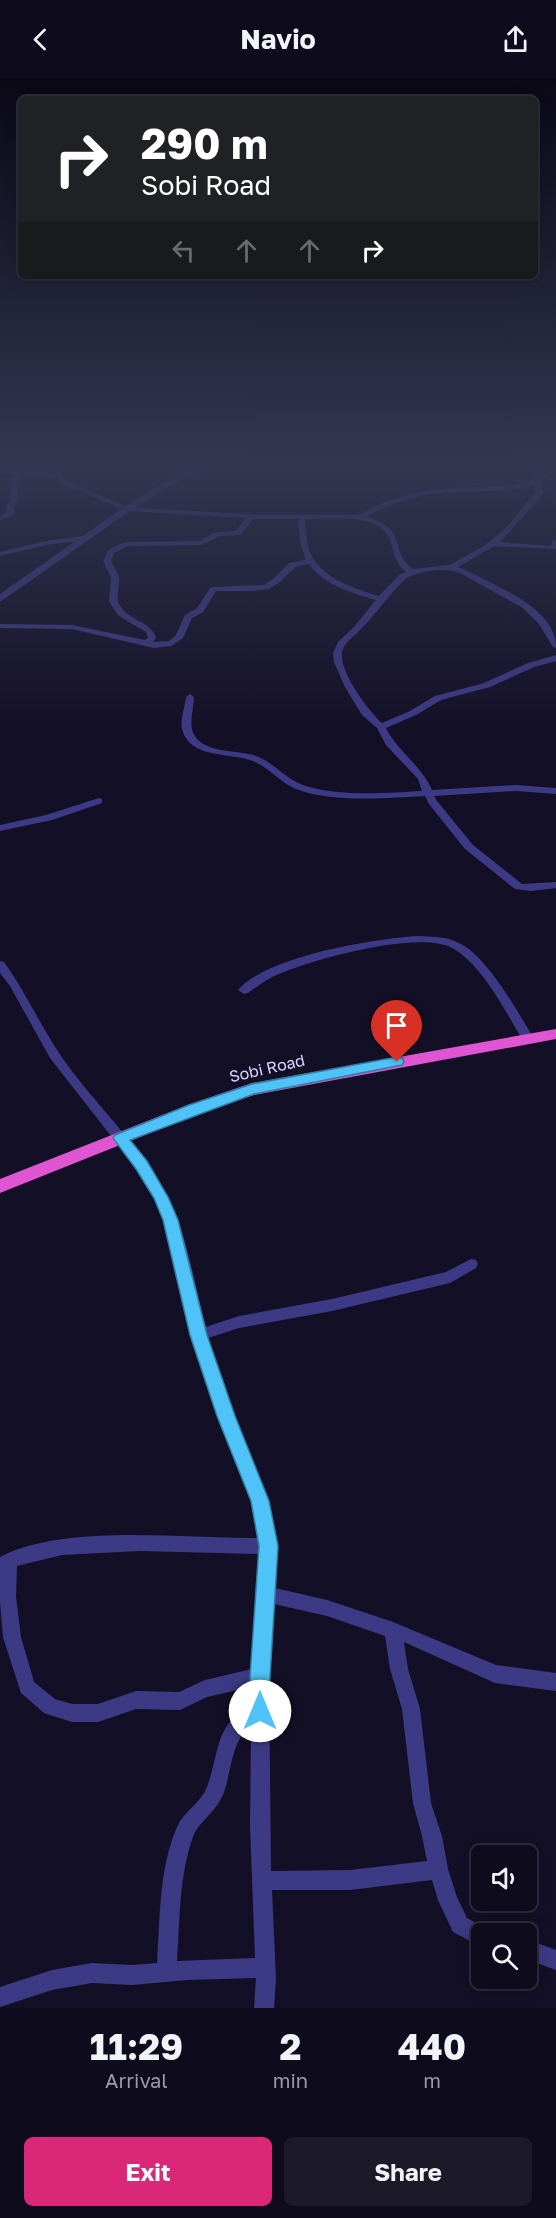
<!DOCTYPE html>
<style>
:root{--surface:#0e0b1c;--page:#1c1929;--text:#f1f3f6;--muted:#9b9ba3;--line:#2e2b3b;--accent:#db2777}
body{margin:0;font-family:"Golos Text",sans-serif;background:var(--page);color:var(--text);height:100vh;display:flex;flex-direction:column;font-size:22px;white-space:nowrap}
*{box-sizing:border-box;margin:0}
p{font-size:20px;color:var(--muted)}
.icon{flex:none;width:33px;height:33px;fill:none;stroke:currentColor;stroke-width:2;stroke-linecap:round;stroke-linejoin:round}
.map{position:relative;height:1930px;overflow:hidden}
.panel{display:flex;flex-direction:column;background:var(--surface);flex:1}
.panel>*{flex:none}
.guide{position:absolute;left:18px;top:18px;width:520px;height:183px;border-radius:9px;box-shadow:0 3px 15px #0003,0 0 0 2px var(--line);background:#202124;color:#fff;overflow:hidden}
.fabs{position:absolute;left:471px;top:1767px;display:grid;gap:12px}
.fabs a{display:grid;place-items:center;width:66px;height:66px;border-radius:9px;background:var(--surface);box-shadow:0 3px 15px #0003,0 0 0 2px var(--line);font-size:30px}
.pin{position:absolute;display:grid;place-items:center;width:51px;height:51px;color:#fff;margin:-62px -26px;border-radius:50% 50% 50% 0;rotate:-45deg;box-shadow:0 0 6px #0007}
.pin .icon{rotate:45deg}
.me{position:absolute;width:66px;margin:-33px;rotate:0deg;stroke-linejoin:round;filter:drop-shadow(0 0 4px #0008)}
.turn{display:flex;align-items:center;gap:21px;height:126px;padding:0 24px;font-size:27px}
.turn .icon{width:78px;height:78px;stroke-width:2.5}
.turn b{display:block;font-size:42px;line-height:51px}
.lanes{display:flex;align-items:center;height:57px;padding:0 24px;background:#0003;justify-content:center;gap:30px;direction:ltr}
.lanes .off{opacity:.35}
.eta{display:flex;justify-content:space-evenly;align-items:center;height:102px;text-align:center}
.eta b{font-size:36px;font-weight:700;line-height:42px}
.action{display:flex;gap:12px;margin-top:auto;padding:12px 24px}
.action a{flex:1;height:69px;border-radius:9px;background:var(--accent);color:#fff;font-size:24px;font-weight:700;line-height:69px;text-align:center}
.action a+a{background:var(--page);color:var(--text)}
header{display:flex;justify-content:space-between;align-items:center;height:78px;padding:0 24px;background:var(--surface);font-size:27px;font-weight:700}
.map>svg:first-child{display:block}
.lines{fill:none;stroke-linecap:round;stroke-linejoin:round}
.minor{fill:#3d3a85;fill-rule:evenodd}
.tertiary{fill:#3d3a85;fill-rule:evenodd}
.trunk{fill:#e055d1;fill-rule:evenodd}
.route{fill:#4fc3f7;stroke:#337fa1;stroke-width:1.5}
.labels{text-anchor:middle;stroke-width:4.5;stroke-linejoin:round;paint-order:stroke}
.street-label{font-size:16px;fill:#d9d4ff;stroke:#130f26}
</style>
<header><svg class="icon" aria-label="back" viewBox="0 0 24 24"><path d="M15 5l-7 7 7 7"/></svg>Navio<svg class="icon" aria-label="share" viewBox="0 0 24 24"><path d="M12 15V3M7 8l5-5 5 5M5 13v7h14v-7"/></svg></header>
<div class="map">
<svg width="556" height="1930" viewBox="0 0 556 1930">
<rect width="100%" height="100%" fill="#130f26"/>
<g class="lines">
<path class="minor" d="M51 384H57L66 403 128 429 257 437H359L385 424 418 414 438 411 515 407 540 397 556 387V392L540 403 543 415 537 423 500 464 551 468 553 462H556V471L494 468 458 489C467 492 475 497 484 501 510 515 556 534 556 570L553 569 539 546 523 530 462 496C446 488 421 492 405 501 389 517 375 537 359 553 353 560 344 564 342 574 338 592 369 634 382 645L410 633 435 618 484 605 528 585 556 577V583L534 589 490 609 441 622 416 637 386 650C398 674 422 688 432 712L516 707 556 710V716L516 713 434 718 437 723 473 767 522 806 556 804V810L531 813 515 811 465 771 429 726 425 718C388 720 331 725 296 711 280 705 267 687 250 682 228 675 189 680 182 651 180 642 185 628 186 619L190 616 194 619C194 628 190 642 192 651 198 677 238 671 256 678 273 684 286 701 303 707 337 719 387 715 422 713L418 701 386 667 377 650 362 637 345 609 334 584 333 575 338 564 354 549 376 522C352 515 324 507 309 486L295 489 280 504 269 511 252 513H216L203 534 192 540 183 560 171 568 154 570 72 551 0 550V546L72 547 145 562 148 560 146 554 119 538 113 530 109 523 111 499 103 483 108 472 125 464 200 463 215 454 235 453 246 440 127 433 61 405 58 401 23 397 16 405 19 420 14 430V437L0 442V438L6 436V430L11 420 9 405 16 397 0 395V391L56 396ZM534 406 535 415 505 451 485 467 450 487 413 491C387 471 411 452 366 439 394 423 424 415 455 414 482 413 509 415 534 406ZM253 441H298L300 465 306 482 289 485 274 500 264 507 211 509 197 530 185 537 176 557 169 563 153 564 156 560C151 543 130 543 121 529 114 520 120 511 119 501 118 495 114 488 111 483L114 475 127 468 201 467 220 458 240 457ZM305 441C329 441 378 434 389 460 395 474 393 483 406 494L399 497 379 518C355 511 320 500 310 474 306 463 306 452 305 441Z
M84 458H87V462L46 467 0 478V474L46 463Z
M99 720 102 721V725L52 742 0 753V747L46 737Z
M417 858C431 859 446 858 459 865 487 878 518 934 534 961L532 964H524C506 935 483 887 452 870 419 852 314 881 279 896 268 900 258 908 248 915L244 916 238 912C267 878 373 861 417 858Z
M0 883 4 884C25 913 39 945 59 975 92 1024 138 1064 167 1117 186 1152 195 1209 206 1249L239 1238 332 1221 446 1194 471 1181 476 1182 478 1186 476 1190 450 1205 332 1233 239 1250 208 1260 234 1338 268 1423 277 1468 275 1510 327 1522 393 1544 496 1587 556 1595V1613L495 1605 404 1564 408 1591 420 1631 431 1725 442 1758 448 1791 457 1819 467 1840 489 1852 491 1856H482V1869L453 1854 438 1822 432 1802 350 1812H272L276 1901 274 1930H254L256 1900 187 1902 132 1907 92 1905 52 1912 0 1929V1909L52 1892 92 1885 132 1887 157 1885C160 1840 159 1790 177 1749 184 1733 201 1725 207 1709 220 1675 214 1646 251 1628V1609L207 1619 180 1632 136 1631 98 1644H72L44 1635 21 1615 3 1559 0 1524V1479C66 1445 185 1461 259 1460L252 1423 218 1338 194 1262 191 1257 192 1254 164 1142 155 1120 136 1090 50 980 10 908 0 895ZM140 1473 260 1476 252 1591 205 1602 179 1614 136 1613 98 1626H72L55 1621 34 1604 21 1559 16 1519 17 1488 62 1477ZM274 1526 327 1538 385 1558 390 1591 402 1631 413 1725 422 1758 427 1783 350 1792 271 1793 269 1598ZM251 1647 250 1748 255 1880 177 1883C180 1842 179 1798 193 1759 199 1743 217 1734 224 1714 232 1691 231 1664 251 1647Z
M526 1861 556 1872V1892L526 1881Z"/>
<path class="tertiary" d="M213 384H226L183 400 130 433 0 524V516L124 429 177 396Z"/>
<path class="trunk" d="M556 951V961L254 1017 200 1035 0 1115V1101L188 1027 252 1005Z"/>
</g>
<linearGradient id="sky" x2="0" y2="1"><stop stop-color="#0a0815"/><stop offset="0.59" stop-color="#333752"/><stop offset="1" stop-color="#333752" stop-opacity="0"/></linearGradient>
<rect width="556" height="654" fill="url(#sky)"/>
<path class="route" d="M397 979 402 980 404 984 402 987 254 1016 130 1062 147 1083 168 1119 178 1142 207 1257 235 1338 269 1423 278 1468 270 1599V1633L267 1640 260 1643 253 1640 250 1633V1599L259 1468 251 1423 217 1338 190 1257 163 1142 154 1120 136 1091 113 1060 115 1057 189 1027 252 1006Z"/>
<g class="labels">
<g class="street-label">
<text transform="translate(267 990) rotate(-13)" y="6">Sobi Road</text>
</g>
</g>
</svg>
<div class="fabs">
<a><svg class="icon" aria-label="sound" viewBox="0 0 24 24"><path d="M4 9h4l5-4v14l-5-4H4zM17 9q2 3 0 6"/></svg></a>
<a><svg class="icon" aria-label="search" viewBox="0 0 24 24"><circle cx="10" cy="10" r="6"/><path d="M15 15l6 6"/></svg></a>
</div>
<div class="pin" style="left:397px;top:984px;background:#d93025"><svg class="icon" aria-label="arrive" viewBox="0 0 24 24"><path d="M6 21V4h12l-3 4 3 4H6"/></svg></div>
<svg class="me" style="left:260px;top:1633px" viewBox="-20 -20 40 40"><circle r="19" fill="#fff"/><path d="M0-13L10 11 0 6-10 11z" fill="#4fc3f7"/></svg>
<div class="guide">
<div class="turn"><svg class="icon" aria-label="right" viewBox="0 0 24 24"><path d="M7 20v-9h11M14 6l5 5-5 5"/></svg><div><b>290 m</b>Sobi Road</div></div>
<div class="lanes"><svg class="icon off" aria-label="left" viewBox="0 0 24 24"><path d="M17 20v-9H6M10 6l-5 5 5 5"/></svg><svg class="icon off" aria-label="ahead" viewBox="0 0 24 24"><path d="M12 20V5M6 11l6-6 6 6"/></svg><svg class="icon off" aria-label="ahead" viewBox="0 0 24 24"><path d="M12 20V5M6 11l6-6 6 6"/></svg><svg class="icon" aria-label="right" viewBox="0 0 24 24"><path d="M7 20v-9h11M14 6l5 5-5 5"/></svg></div>
</div>
</div>
<section class="panel">
<div class="eta">
<div><b>11:29</b><p>Arrival</p></div>
<div><b>2</b><p>min</p></div>
<div><b>440</b><p>m</p></div>
</div>
<div class="action"><a>Exit</a><a>Share</a></div>
</section>
